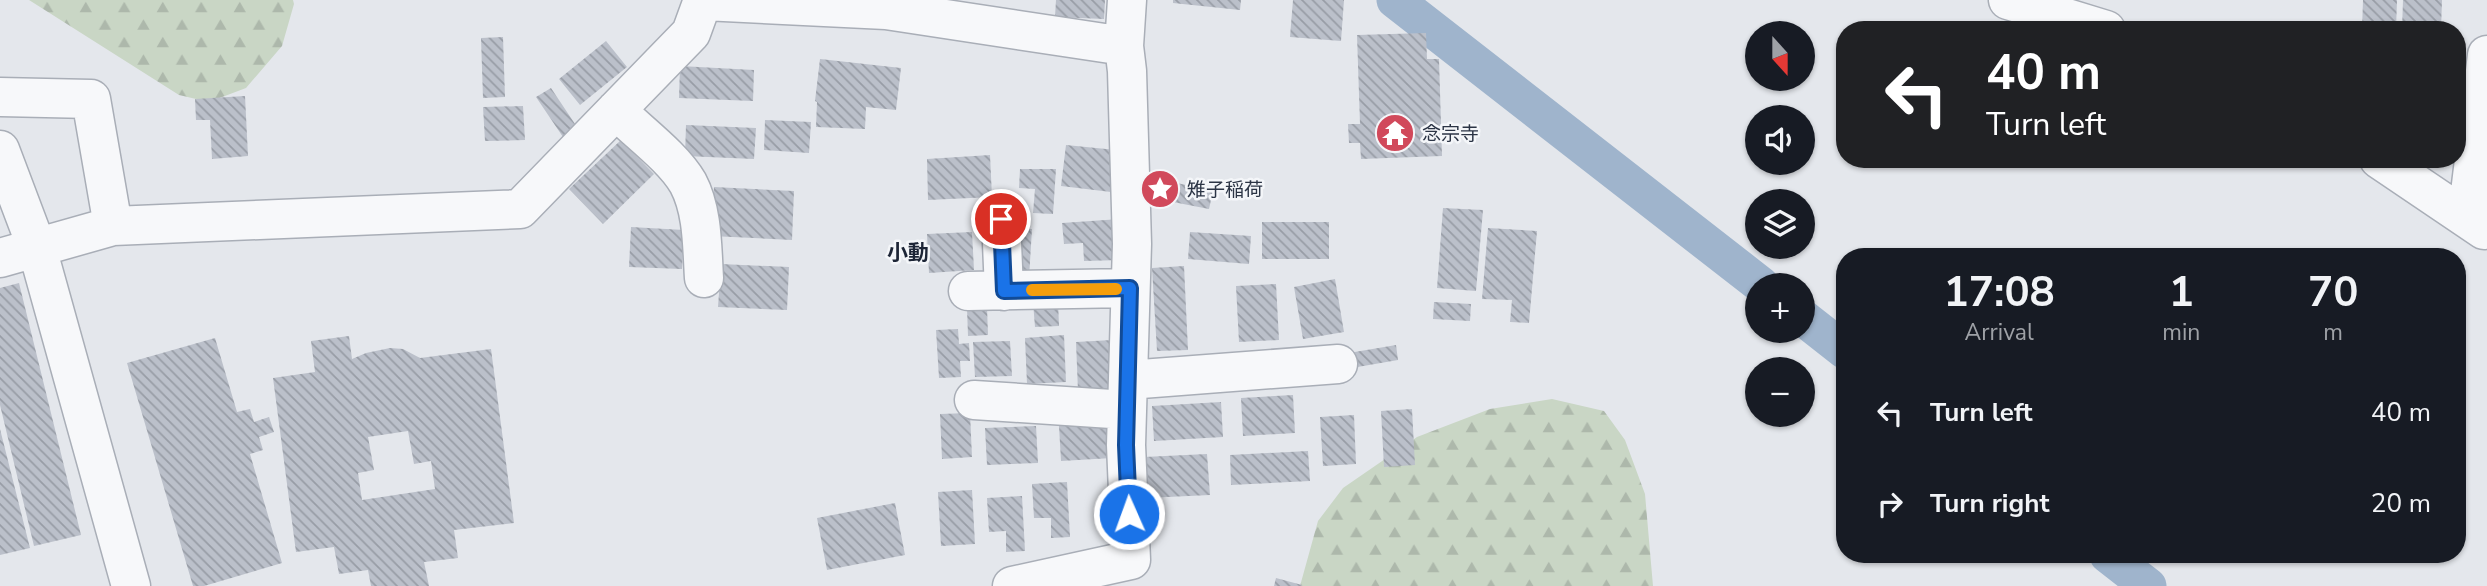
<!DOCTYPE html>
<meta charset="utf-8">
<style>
:root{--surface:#171b24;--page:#242831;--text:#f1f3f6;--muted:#9ea1a6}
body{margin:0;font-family:"Nunito Sans","Noto Sans JP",sans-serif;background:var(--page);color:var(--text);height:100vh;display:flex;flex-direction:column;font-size:26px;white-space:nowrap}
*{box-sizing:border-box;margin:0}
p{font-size:23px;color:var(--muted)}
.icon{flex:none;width:38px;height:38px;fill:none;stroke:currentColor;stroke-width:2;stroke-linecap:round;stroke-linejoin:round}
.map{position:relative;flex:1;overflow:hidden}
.sheet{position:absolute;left:1836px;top:248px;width:630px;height:315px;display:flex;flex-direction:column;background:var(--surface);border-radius:28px;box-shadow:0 2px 5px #0004}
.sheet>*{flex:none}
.banner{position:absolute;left:1836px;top:21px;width:630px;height:147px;border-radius:28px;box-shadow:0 2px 5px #0004;background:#202124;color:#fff;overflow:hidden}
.needle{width:46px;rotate:159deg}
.tools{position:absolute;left:1745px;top:21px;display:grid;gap:14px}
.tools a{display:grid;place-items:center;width:70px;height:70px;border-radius:50%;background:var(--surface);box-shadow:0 2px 5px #0004;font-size:35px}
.pin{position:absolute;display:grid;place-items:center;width:60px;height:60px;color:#fff;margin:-30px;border:4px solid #fff;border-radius:50%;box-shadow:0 2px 7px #0007}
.me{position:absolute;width:77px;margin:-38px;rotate:358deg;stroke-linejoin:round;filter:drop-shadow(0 0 5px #0008)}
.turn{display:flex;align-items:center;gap:24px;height:147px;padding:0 35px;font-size:32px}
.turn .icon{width:91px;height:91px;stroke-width:2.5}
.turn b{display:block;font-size:49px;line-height:60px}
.eta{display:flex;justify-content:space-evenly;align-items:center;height:119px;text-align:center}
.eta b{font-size:42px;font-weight:700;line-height:49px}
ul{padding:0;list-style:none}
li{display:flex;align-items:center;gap:21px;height:91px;padding:0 35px}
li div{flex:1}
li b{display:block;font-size:26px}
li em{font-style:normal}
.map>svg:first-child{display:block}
.forest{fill:url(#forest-firs)}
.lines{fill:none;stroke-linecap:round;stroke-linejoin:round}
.canal{stroke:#9fb4cc;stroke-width:37}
.building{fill:url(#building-back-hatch);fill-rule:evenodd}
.minor-casing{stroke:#a9aeb7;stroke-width:41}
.minor{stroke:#f7f8fa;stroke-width:38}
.route-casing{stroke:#114b97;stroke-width:18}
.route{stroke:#1a73e8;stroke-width:12}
.slow{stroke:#f59e0b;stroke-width:12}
.labels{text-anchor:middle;stroke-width:5;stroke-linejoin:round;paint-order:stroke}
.poi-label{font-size:19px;fill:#2b3445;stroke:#f4f6f9;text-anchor:start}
.neighbourhood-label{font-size:21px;font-weight:bold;fill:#1d2536;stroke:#f4f6f9}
</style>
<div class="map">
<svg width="2487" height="586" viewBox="0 0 2487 586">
<defs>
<pattern id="forest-firs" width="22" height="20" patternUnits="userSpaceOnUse" patternTransform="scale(1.75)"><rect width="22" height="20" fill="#c9d6c5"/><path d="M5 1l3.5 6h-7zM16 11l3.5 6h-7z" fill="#adb8ab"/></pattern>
<pattern id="building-back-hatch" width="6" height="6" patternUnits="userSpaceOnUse" patternTransform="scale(1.75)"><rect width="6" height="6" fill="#bbc0ca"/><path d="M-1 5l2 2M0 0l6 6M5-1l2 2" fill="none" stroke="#989da6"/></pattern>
</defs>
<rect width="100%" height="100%" fill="#e4e7ec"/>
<path class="forest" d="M29 0H293L294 4 282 46 246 88 209 102 179 95Z
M1552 399 1604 411 1625 440 1645 494 1653 586H1300L1318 521 1343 488 1417 437 1490 409Z"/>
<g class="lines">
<path class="canal" d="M1395 0 1761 285
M1802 317 1844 350
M2108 555 2148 586"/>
</g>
<path class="building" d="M1056 0H1105L1104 19 1055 17Z
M1173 0H1241L1240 10 1173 3Z
M1293 0H1344L1341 41 1290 37Z
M2363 0H2397L2396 30H2362Z
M2403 0H2442L2441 30H2402Z
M1426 33 1427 59H1439L1442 156 1361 159 1360 143H1349L1348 124H1360L1357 35Z
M503 37 505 97 483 98 481 38Z
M606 41 627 67 580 105 559 79Z
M820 59 901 68 896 110 866 107 865 129 816 127 817 102 815 101Z
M680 66 754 70 753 101 679 98Z
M551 88 579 130 565 140 536 97Z
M245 96 248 156 212 159 210 120H196L195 99Z
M523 106 525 140 485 141 483 107Z
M765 120 811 122 809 153 764 150Z
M686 125 756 128 754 159 685 156Z
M621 140 654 174 603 224 569 189Z
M1066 145 1116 150 1111 192 1061 186Z
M990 155 992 197 928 200 927 159Z
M1020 169H1056L1053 214 1033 213 1035 189 1019 188Z
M1177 183 1213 191 1209 209 1173 202Z
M714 187 794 191 792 240 711 236Z
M1443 208 1483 210 1476 291 1437 288Z
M1120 219 1122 260 1084 261 1083 243 1064 244 1062 223Z
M1262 222H1329V259H1262Z
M631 227 684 230 682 269 629 267Z
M1020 228 1032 229 1029 278H1018Z
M1488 228 1537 231 1529 323 1510 322 1512 300 1482 299Z
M972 232 974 270 929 273 927 234Z
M1190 232 1251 236 1249 264 1188 259Z
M721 264 789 267 787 310 718 307Z
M1184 266 1188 350 1157 351 1152 268Z
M1335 279 1344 332 1303 339 1294 287Z
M19 283 81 535 34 546 0 405V288Z
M1276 284 1279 340 1239 342 1236 286Z
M1058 301 1059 326 1035 327 1033 302Z
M1434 302 1471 304 1470 321 1433 319Z
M987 307 988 335 968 336 967 308Z
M958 329 959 344 969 343 970 361H960L961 377 939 378 936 330Z
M1064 335 1066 382 1027 384 1025 338Z
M349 336 352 359 366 353 390 348 403 349 420 358 491 349 514 523 454 530 458 558 424 562 429 586H371L368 570 339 574 334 547 296 552 273 378 315 372 311 341ZM408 431 414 464 431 461 435 489 362 500 358 473 374 470 368 437Z
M215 338 237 412 250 409 254 422 269 417 274 432 259 437 263 450 250 454 282 563 204 586H193L127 363Z
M1112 340 1115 390 1078 391 1076 342Z
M1010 341 1012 376 975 377 973 342Z
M1396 345 1398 360 1346 369 1343 354Z
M1293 395 1295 433 1243 436 1241 398Z
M1221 402 1223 437 1154 441 1152 406Z
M1412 409 1415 465 1384 467 1381 411Z
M970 413 972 457 942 459 940 414Z
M1354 415 1356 464 1323 466 1320 417Z
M1110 423 1112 458 1061 461 1059 426Z
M1036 426 1038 463 987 465 985 428Z
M0 429 30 548 0 555Z
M1308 451 1310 481 1231 485 1230 455Z
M1207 454 1210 495 1146 498 1144 457Z
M1067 482 1070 537 1051 538V518H1034L1032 484Z
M972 490 975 544 941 546 938 492Z
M1022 496 1025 551 1006 552V531L989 532 987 498Z
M895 503 905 555 827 570 817 518Z
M1276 578 1302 585 1301 586H1274Z"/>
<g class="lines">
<g class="minor-casing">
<path id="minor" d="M2008 0 2106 30
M704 1 886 10 1124 46
M0 97 91 99 113 226
M616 110C638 132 673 157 688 183 703 211 702 247 704 278
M0 150 37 248 131 586
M2379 159 2484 230
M2467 217 2487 55
M1001 219 1004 291
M0 258 113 226 520 209 691 33 703 0
M968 291 1130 288
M1128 380 1338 364
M974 400 1127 410
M1012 586 1131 560 1126 445 1132 244 1127 71 1124 46 1127 0"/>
</g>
<use href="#minor" class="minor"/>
</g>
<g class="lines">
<g class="route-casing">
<path id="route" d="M1001 219 1004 291 1130 288 1126 445 1129 514"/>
</g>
<use href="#route" class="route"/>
<path class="slow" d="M1032 290 1116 289"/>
</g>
<defs>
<g id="temple-disc" transform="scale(2.0125)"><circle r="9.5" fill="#d1495b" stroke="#f4f6f9"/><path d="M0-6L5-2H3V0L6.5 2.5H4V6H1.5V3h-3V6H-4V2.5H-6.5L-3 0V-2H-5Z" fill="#fff"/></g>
<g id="sight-disc" transform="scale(2.0125)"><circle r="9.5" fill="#d1495b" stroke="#f4f6f9"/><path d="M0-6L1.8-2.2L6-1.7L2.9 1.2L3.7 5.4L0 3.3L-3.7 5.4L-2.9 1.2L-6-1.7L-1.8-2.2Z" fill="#fff"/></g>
</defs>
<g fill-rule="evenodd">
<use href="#temple-disc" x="1395" y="133"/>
<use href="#sight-disc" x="1160" y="189"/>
</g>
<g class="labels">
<g class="poi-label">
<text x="1422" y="140">念宗寺</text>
<text x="1187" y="196">雉子稲荷</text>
</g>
<g class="neighbourhood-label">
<text x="908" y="260">小動</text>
</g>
</g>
</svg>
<div class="tools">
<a><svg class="needle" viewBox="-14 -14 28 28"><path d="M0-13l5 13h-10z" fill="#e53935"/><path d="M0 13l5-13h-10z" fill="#9ea1a6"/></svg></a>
<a><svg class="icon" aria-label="sound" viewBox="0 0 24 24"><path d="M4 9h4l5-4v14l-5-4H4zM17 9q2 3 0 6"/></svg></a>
<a><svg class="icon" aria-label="layers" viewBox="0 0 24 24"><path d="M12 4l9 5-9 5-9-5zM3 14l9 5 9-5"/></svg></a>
<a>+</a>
<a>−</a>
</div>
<div class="pin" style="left:1001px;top:219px;background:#d93025"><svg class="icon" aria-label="arrive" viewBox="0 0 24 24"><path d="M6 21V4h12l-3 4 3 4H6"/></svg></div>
<svg class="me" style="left:1129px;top:514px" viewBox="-20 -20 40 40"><circle r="17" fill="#1a73e8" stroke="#fff" stroke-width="3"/><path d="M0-11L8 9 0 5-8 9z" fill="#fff"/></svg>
<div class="banner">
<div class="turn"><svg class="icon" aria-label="left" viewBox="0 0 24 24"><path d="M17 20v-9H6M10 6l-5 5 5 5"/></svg><div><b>40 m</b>Turn left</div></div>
</div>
<section class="sheet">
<div class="eta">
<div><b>17:08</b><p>Arrival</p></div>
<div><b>1</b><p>min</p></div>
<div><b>70</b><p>m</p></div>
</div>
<ul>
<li><svg class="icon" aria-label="left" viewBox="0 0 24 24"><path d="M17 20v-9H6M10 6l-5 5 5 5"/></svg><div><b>Turn left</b></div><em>40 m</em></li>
<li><svg class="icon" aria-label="right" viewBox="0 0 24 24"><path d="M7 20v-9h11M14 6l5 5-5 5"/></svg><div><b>Turn right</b></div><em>20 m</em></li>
</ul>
</section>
</div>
